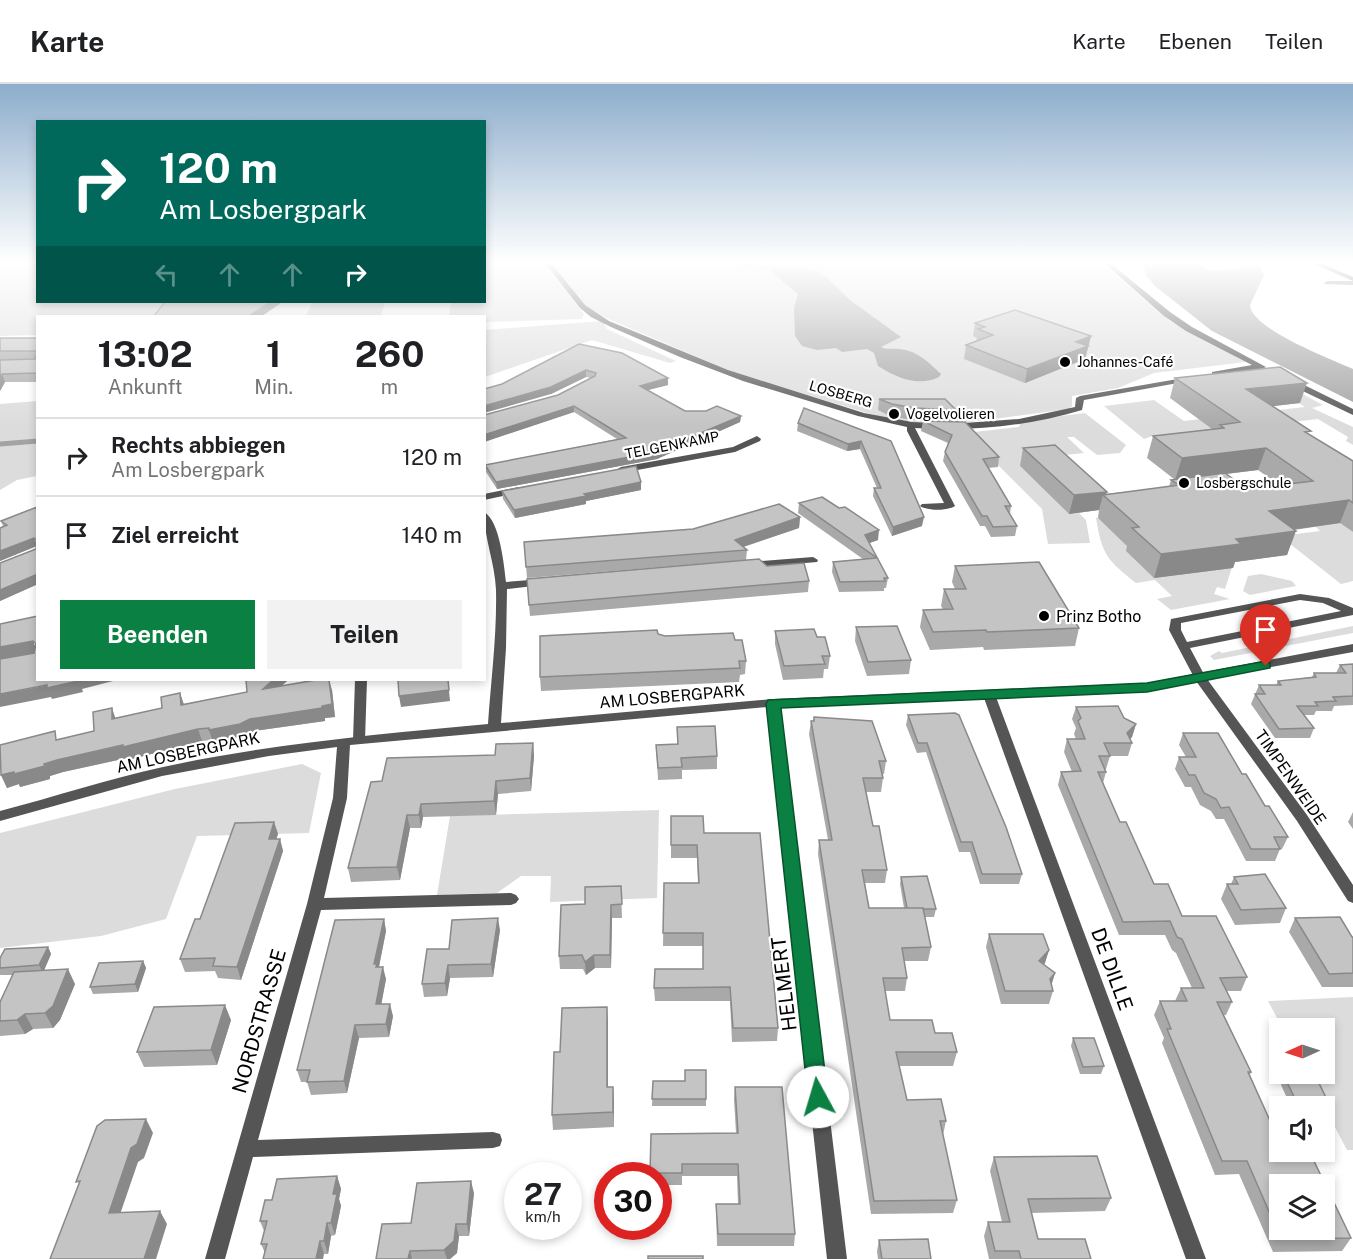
<!DOCTYPE html>
<html lang="de">
<meta charset="utf-8">
<style>
:root{--surface:#fff;--page:#f2f2f2;--text:#202124;--muted:#757577;--line:#e0e0e0;--accent:#0b8043}
body{margin:0;font-family:"Public Sans",sans-serif;background:var(--page);color:var(--text);height:100vh;display:flex;flex-direction:column;font-size:22px;white-space:nowrap}
*{box-sizing:border-box;margin:0}
p{font-size:20px;color:var(--muted)}
.icon{flex:none;width:33px;height:33px;fill:none;stroke:currentColor;stroke-width:2;stroke-linecap:round;stroke-linejoin:round}
.map{position:relative;flex:1;overflow:hidden}
.drawer{position:absolute;left:36px;top:231px;width:450px;height:366px;display:flex;flex-direction:column;background:var(--surface);border-radius:0px;box-shadow:0 3px 9px #0003}
.drawer>*{flex:none}
.banner{position:absolute;left:36px;top:36px;width:450px;height:183px;border-radius:0px;box-shadow:0 3px 9px #0003;background:#00695c;color:#fff;overflow:hidden}
.needle{width:39px;rotate:267deg}
.controls{position:absolute;left:1269px;top:934px;display:grid;gap:12px}
.controls a{display:grid;place-items:center;width:66px;height:66px;border-radius:0px;background:var(--surface);box-shadow:0 3px 9px #0003;font-size:30px}
.speed{position:absolute;left:504px;top:1078px;display:flex;gap:12px;font-size:30px;font-weight:700;text-align:center}
.speed>*{display:grid;place-content:center;width:78px;height:78px;border-radius:50%;background:var(--surface);box-shadow:0 3px 9px #0003;line-height:1}
.speed small{font-size:15px;font-weight:400}
.speed .limit{border:9px solid #d22;background:#fff;color:#111}
.pin{position:absolute;display:grid;place-items:center;width:51px;height:51px;color:#fff;margin:-62px -26px;border-radius:50% 50% 50% 0;rotate:-45deg;box-shadow:0 0 6px #0007}
.pin .icon{rotate:45deg}
.me{position:absolute;width:66px;margin:-33px;rotate:354deg;stroke-linejoin:round;filter:drop-shadow(0 0 4px #0008)}
.turn{display:flex;align-items:center;gap:21px;height:126px;padding:0 24px;font-size:27px}
.turn .icon{width:78px;height:78px;stroke-width:2.5}
.turn b{display:block;font-size:42px;line-height:51px}
.lanes{display:flex;align-items:center;height:57px;padding:0 24px;background:#0003;justify-content:center;gap:30px;direction:ltr}
.lanes .off{opacity:.35}
.eta{display:flex;justify-content:space-evenly;align-items:center;height:102px;text-align:center}
.eta b{font-size:36px;font-weight:700;line-height:42px}
.action{display:flex;gap:12px;margin-top:auto;padding:12px 24px}
.action a{flex:1;height:69px;border-radius:0px;background:var(--accent);color:#fff;font-size:24px;font-weight:700;line-height:69px;text-align:center}
.action a+a{background:var(--page);color:var(--text)}
ul{padding:0;list-style:none}
li{display:flex;align-items:center;gap:18px;height:78px;padding:0 24px;border-top:2px solid var(--line)}
li div{flex:1}
li b{display:block;font-size:22px}
li em{font-style:normal}
header{display:flex;align-items:center;gap:36px;box-sizing:border-box;height:84px;padding:0 30px;background:var(--surface);border-bottom:2px solid var(--line)}
header strong{font-size:28px}
nav{display:flex;gap:33px;margin-inline-start:auto;font-size:21px}
.map>svg:first-child{display:block}
.green{fill:#dcdcdc}
.water{fill:#a3a3a3}
.lines{fill:none;stroke-linecap:round;stroke-linejoin:round}
.stream{stroke:#a3a3a3;stroke-width:5}
.lane{fill:#555;fill-rule:evenodd}
.street{fill:#555;fill-rule:evenodd}
.secondary{fill:#222;fill-rule:evenodd}
.wall{fill:#a9a9a9;fill-rule:evenodd}
.shaded-wall{fill:#898989}
.building{fill:#c4c4c4;stroke:#898989;stroke-width:1.5;fill-rule:evenodd}
.route{fill:#0b8043;stroke:#07532c;stroke-width:1.5}
.poi-dot{fill:#000;stroke:#fff;stroke-width:2}
.labels{text-anchor:middle;stroke-width:4.5;stroke-linejoin:round;paint-order:stroke}
.far-poi-label{font-size:14px;fill:#000;stroke:#fff;text-anchor:start}
.far-street-label{font-size:14px;fill:#000;stroke:#fff}
.poi-label{font-size:16px;fill:#000;stroke:#fff;text-anchor:start}
.street-label{font-size:16px;fill:#000;stroke:#fff}
.near-street-label{font-size:20px;fill:#000;stroke:#fff}
</style>
<header>
<strong>Karte</strong>
<nav><a>Karte</a><a>Ebenen</a><a>Teilen</a></nav>
</header>
<div class="map">
<svg width="1353" height="1175" viewBox="0 0 1353 1175">
<rect width="100%" height="100%" fill="#fff"/>
<path class="green" d="M0 179H37L38 218H170L159 232H38L37 251 0 252Z
M485 179H545L584 230 582 235 485 238 484 232H449L451 218H484Z
M551 179H1101L1170 237 1246 278 1154 289 1118 304 1072 312V322L1069 325 963 339H909L877 332 735 289 606 234 584 221Z
M312 218H385L381 232H306Z
M603 237 607 245 676 277 670 279 592 256 485 293 484 246Z
M1295 306 1323 321 1312 324 1353 343V361L1346 357 1348 353 1318 335 1257 342 1259 344 1210 405 1151 359 1168 357 1152 352 1144 355 1104 322 1154 316 1184 337 1305 323 1291 314Z
M37 317V392L17 396 0 406V320Z
M1085 329 1126 361 1120 369 1097 371 1074 353H1067L1084 369 1036 374 1040 380 1020 382 1069 430 1079 429 1086 436 1090 459 1048 460 1042 425 966 349 1019 343 1021 337Z
M1331 432 1353 448V497L1341 500 1280 452 1320 447 1316 443Z
M1103 433 1192 488 1232 483 1225 505 1217 503 1214 510 1230 515 1171 526 1157 515 1172 512 1155 496 1136 499C1107 476 1102 471 1096 434Z
M1261 490 1292 497 1296 502 1250 511 1243 507 1248 492Z
M1353 542V549L1214 576 1210 572 1219 567 1222 569Z
M302 680 321 689 309 749 197 752 166 835 101 852 0 864V749L175 705Z
M659 726 657 814 550 818 551 792H521L497 809 437 811 450 732Z
M1353 913V1066H1347L1307 990H1324V945H1283L1268 917Z"/>
<path class="water" d="M1143 179H1198C1216 197 1238 178 1260 184L1264 191 1250 221C1251 245 1331 275 1353 285V318L1212 247 1155 202 1146 191Z
M744 180 767 184 794 182 821 188 850 216 901 253 881 263C887 266 892 264 900 265 918 267 928 278 941 290L939 293C918 303 897 294 878 282L874 269 867 265 842 268 836 264 817 266 802 262 795 252 794 224 798 210 768 185 739 182Z"/>
<g class="lines">
<path class="stream" d="M0 360 38 357"/>
<path class="lane" d="M1327 197H1353V201L1325 200 1324 199Z
M1300 510 1329 514 1353 524V531L1190 564 1206 594 1204 597H1196L1169 546 1171 535ZM1300 516 1323 519 1341 527 1187 558 1181 546V539Z
M355 596H367L365 656 359 660 353 656Z"/>
<path class="street" d="M545 179H551L585 221 609 237 728 286 864 329 912 338 951 340 1019 335 1075 323 1076 314 1080 312 1189 293 1193 295 1189 297 1084 316 1082 326C1028 342 971 348 915 344L955 422C947 427 928 427 920 422L922 420 944 419 907 347V343L858 332 743 297 680 273 611 243 591 233 580 224Z
M1104 179H1110L1170 228 1192 243 1266 283 1262 285 1212 292V288L1252 281 1186 247 1164 232Z
M1288 296H1294L1353 325V331L1288 300Z
M757 352 761 355 760 357 735 368 621 389 616 386 621 383 733 363Z
M519 403 524 406 522 408 484 416V410Z
M484 428C500 437 504 481 506 498L542 495 547 498 542 501 507 505 506 564 501 639 773 615 1147 599 1353 560V568L1207 595 1307 731 1353 801V819L1348 817 1297 737 1196 597 1147 607 996 613 1206 1175H1186L984 614 780 623 847 1175H827L767 623 350 661 347 714 324 814 511 809 516 811 519 815 516 819 511 821 321 826 258 1056 493 1048 500 1050 502 1056 500 1062 493 1064 253 1073 225 1175H205L307 820 333 714 337 663 269 672 162 692 0 737V727C54 713 108 695 163 683 270 660 379 650 488 640 491 596 497 551 496 506 495 479 484 454 484 428Z
M813 473 818 476 817 478 748 484 743 481 748 478Z"/>
<path class="secondary" d="M1312 179H1320L1353 193V197Z"/>
</g>
<path class="wall" d="M975 239 1091 252 1085 275 1025 299 964 275 966 261 976 258 977 254 973 252Z
M0 254H38V298H5L0 307Z
M579 260 668 294V301L648 306 685 327 741 332 740 338 657 375 497 405 486 388 485 381 617 355 574 328 484 358V331L558 311 591 294 586 293 551 310 502 300Z
M1175 294 1300 319 1273 322 1310 351 1353 377V448L1340 439 1294 446 1287 471 1235 478 1233 484 1154 494 1126 467 1127 462 1098 434 1099 426 1069 430 1020 382 1023 364 1106 410 1169 403 1171 396 1174 395 1147 374 1153 352 1212 345 1170 314ZM1258 386 1279 401 1247 405 1226 390Z
M879 315 956 326 954 338 912 336 890 332 878 326Z
M923 337 999 373 998 383 988 384 1011 422 1010 430 1017 442 1015 452 991 453 985 442H980L943 377 945 368 948 359 921 347Z
M798 339 891 357 922 442 892 452 873 412 874 404H877L860 365 847 367 797 347Z
M641 398V406L586 417V420L515 434 503 415 502 407Z
M799 419 878 456 869 459 888 494 886 504H884V507L839 508 832 488 833 478 863 475 798 429Z
M37 423 38 500 0 517V479L36 465V462L0 477V444L3 442 1 437Z
M800 433 799 444 743 463 747 466 746 476 527 494 524 458 693 445Z
M767 482 809 497 808 508 530 532 529 521Z
M955 482 1079 544 1075 562 984 566 983 563 930 566 920 543 923 526 943 525 941 522 944 505H955L952 498Z
M856 543 911 576 909 590 867 592 855 557Z
M775 547 817 553 830 572 828 585H824L823 594 783 596 775 560Z
M658 550 665 552 735 556 746 577 745 590 740 591 739 598 541 607 540 593Z
M1353 580V621L1334 622 1332 627H1316L1314 631H1304L1314 644 1310 654H1275L1251 620 1259 601H1276L1278 597 1312 593 1314 589H1336L1340 581Z
M246 596H286L287 597 282 601 332 606 335 633 325 634V637L254 647 244 652 213 658 212 656 202 657 128 676 127 674 63 688 50 692V695L20 703 19 700 7 704 1 691 59 655 94 647 116 634 162 624 180 609 184 620 247 608Z
M1076 623 1124 634 1136 640 1132 653 1130 655 1132 659 1128 672H1110L1106 685H1105L1106 688 1103 699 1120 738 1154 800 1182 832 1247 893 1241 907H1227L1232 918 1226 931H1224L1251 988 1250 991 1272 1041 1305 1075 1351 1154 1342 1167 1273 1168 1239 1090 1215 1091 1162 959 1164 954 1154 931 1160 917H1175L1181 904H1192L1176 869 1172 866 1165 851H1119L1058 701 1061 688H1072L1064 668 1067 655H1076L1074 650 1076 644 1072 635Z
M908 631 1022 790 1019 800H980L970 768H959L926 668 917 669 906 641Z
M814 633 886 677 884 690H882L883 694 881 708H866L873 742 887 786 885 799H865L869 824H904L900 800 901 793 936 825 934 833H925L931 863 928 877H904L907 894 905 907H885L890 936 935 949 957 968 953 982H899L907 1016 946 1037 943 1051 957 1116 953 1129 871 1130 818 770 819 756H828L809 650 811 637H813Z
M677 643 717 672V685L682 686V695L658 696 656 661 677 660Z
M1183 649 1242 690 1288 753 1282 765H1280L1275 777H1246L1224 735H1216L1211 727 1200 721 1191 703H1185L1175 685 1179 673H1186L1179 661Z
M533 659 534 672 531 707 498 710 496 731 423 733 421 744H410L400 796 351 798 348 784 382 697 495 671Z
M1353 728V745L1348 738Z
M671 732 704 749 778 944 777 957 732 958 730 917H655L654 904 703 885V862H663L664 799H698L697 774H671Z
M274 738 278 750 276 755H280L283 767 241 896 218 894 215 887 185 888 180 875 200 835Z
M1234 793 1286 824 1280 839 1235 841 1221 815 1227 800H1231Z
M621 802 622 834H612L611 884H595L586 891 583 885H560L559 872 585 820Z
M1295 834 1353 853V903H1322L1289 848Z
M384 835 386 847 379 883 386 895 381 920 393 932 389 953 359 954 347 1009 311 1011 307 998H301L297 986Z
M500 846 493 893 450 894 447 912 424 913 422 900 449 865Z
M989 850 1049 866 1044 881 1055 889 1051 902 1053 907 1049 920H1001L986 863Z
M48 863 51 870 44 886 75 900 60 936 53 944 33 945 25 950 0 952V918L13 891H0V874Z
M143 877 146 884 138 908 93 910 90 903Z
M607 923 608 1003H613L614 1043 553 1046 552 1031 560 968Z
M231 936 217 981 144 983 137 968Z
M1073 954 1104 982 1101 990H1080L1071 962Z
M706 986V1022H652L653 997H685Z
M1285 994 1331 1024 1327 1031H1324V1023H1291L1281 1001Z
M735 1003 795 1150 794 1162H717L716 1120H738L737 1092H682V1101H658V1092H650L651 1050 736 1049 734 1015Z
M994 1073 1111 1114 1105 1127 1031 1129 1038 1155 1091 1175H989L984 1152 988 1138H1002L990 1087Z
M337 1092 341 1105 339 1115 341 1122 335 1151 331 1152 328 1170 265 1169 261 1160 264 1147 260 1137 272 1116Z
M474 1109 469 1152H459L457 1169 450 1175H376L411 1139Z
M879 1156 931 1175H878L877 1167Z"/>
<path class="shaded-wall" d="M270 218H280L281 219 262 232H249Z
M1091 252 1085 275 1025 299 1027 285 1076 258Z
M586 286V293L551 310 484 329V322Z
M2 290 5 298 0 307V293Z
M668 294V301L640 308V302Z
M1307 299 1300 319 1240 326 1246 305Z
M574 322V328L484 358V351Z
M741 332 740 338 657 375 497 405 496 398Z
M861 357 860 365 847 367 848 360Z
M1266 364 1258 386 1175 396 1182 374Z
M641 398V406L586 417V420L515 434 514 426 584 410Z
M1107 408 1106 413 1103 411 1099 426 1069 430 1074 411Z
M1349 416 1340 439 1261 450 1269 427Z
M800 433 799 444 734 466 735 456Z
M924 433 922 442 892 452 893 443Z
M879 446 878 456 864 461 865 451Z
M1296 447 1287 471 1235 478 1233 484 1154 494 1161 470 1236 455Z
M34 454 37 462 0 477V467Z
M38 490V500L0 517V506Z
M33 557 38 569 0 576V563Z
M78 596H113V597L82 605 83 608 52 615 51 613 0 623V610Z
M273 596H286L287 597 266 617 263 605Z
M329 596 332 606 335 633 325 634V637L254 647 244 652 213 658 209 646 250 635 322 622Z
M448 596 450 617 401 623 399 612Z
M180 609 184 622 181 621Z
M112 624 116 636 112 635Z
M1136 640 1132 653 1126 659 1127 649Z
M198 645 202 657 128 676 127 674 63 688 50 692V695L20 703 19 700 7 704 1 691 57 676Z
M533 659 534 672 531 707 530 694Z
M496 697 498 710 496 731 494 717Z
M421 720 423 733 421 744 419 731Z
M407 731 410 744 400 796 397 783Z
M274 738 278 750 272 768 269 755Z
M280 755 283 767 241 896 237 883Z
M611 821 612 834 611 884 610 871Z
M498 834 500 846 493 893 491 880Z
M384 835 386 847 378 887 374 880Z
M48 863 51 870 43 889 39 881Z
M1049 866 1045 879 1035 890 1039 877Z
M594 871 595 884 586 891 585 878Z
M143 877 146 884 138 908 135 900Z
M448 881 450 894 447 912 445 899Z
M383 883 386 895 379 933 376 920Z
M68 885 75 900 60 936 53 944 45 929Z
M1055 889 1051 902 1046 908 1050 895Z
M390 920 393 932 389 953 386 940Z
M225 921 231 936 217 981 211 966Z
M607 923 608 937V1018L607 1003Z
M25 930 33 945 25 950 17 936Z
M355 941 359 954 347 1009 344 997Z
M613 1003 614 1018V1043L613 1028Z
M146 1035 153 1049 144 1074 138 1078 116 1142 109 1129 131 1064Z
M337 1092 341 1105 339 1115 341 1122 335 1151 331 1139 333 1110Z
M471 1097 474 1109 469 1152 467 1140Z
M160 1127 167 1140 156 1175H144Z
M327 1139 331 1152 328 1170 324 1157Z
M456 1140 459 1152 457 1169 450 1175H447L444 1166Z
M320 1157 324 1170 323 1175H316Z
M410 1167 412 1175H408Z"/>
<path class="building" d="M165 218H270L249 232H154Z
M1015 226 1091 252 1076 258 1088 262 1027 285 966 261 993 251 978 245 985 243 975 239Z
M0 254H38V289L2 290 0 293V276L35 275 37 267H0Z
M579 260 622 269 668 294 640 302 685 327H706L717 322 741 332 656 368 496 398 485 381 626 354 574 322 484 351V331L558 311 595 292 596 289 586 286 551 303 484 322V305L502 300Z
M1280 283 1307 299 1246 305 1311 347 1305 348 1353 377V419L1349 416 1269 427 1296 447 1236 455 1241 460 1161 470 1132 444 1139 443 1103 411 1179 401 1171 396 1225 389 1247 405 1313 397 1266 364 1182 374 1153 352 1224 344 1220 341 1240 338 1175 294Z
M879 315H945L956 326 914 324 892 320Z
M804 324 891 357 924 433 893 443 874 404H881L861 357 848 360 798 339Z
M923 337 965 338 999 373 983 375 1011 422H1005L1017 442 993 443 987 432H982L945 368 952 351Z
M1055 361 1107 408 1074 411 1023 364Z
M636 382 641 398 584 410 586 412 514 426 502 407Z
M822 413 839 424 845 423 879 446 865 451 888 494H884L885 497 840 498 833 478 877 474 799 419Z
M779 420 800 433 735 456 747 466 526 483 524 458 693 445Z
M37 423 38 490 0 506V479L36 465 37 456 34 454 0 467V444L7 441 1 437Z
M759 475 767 482 804 479 809 497 529 521 527 495Z
M1039 478 1079 544 987 548 986 546 933 548 923 526 953 525 944 505H966L955 482Z
M38 532V596H78V597L47 604V601L0 610V575L34 569 36 560 33 557 0 563V540Z
M897 542 911 576 868 578 856 543Z
M814 545 817 553H825L830 572H822L825 580 784 582 775 547Z
M657 546 658 550 665 552 733 549 735 556H742L746 577H739L740 584 540 593V552Z
M1353 580V612L1333 613 1336 617 1315 618 1318 622H1297L1314 644 1279 645 1255 610H1265L1259 601H1281L1278 597 1316 593 1314 589H1346L1340 581Z
M246 596H273L263 605 316 596H329L332 620 322 622V624L250 635 240 640 209 646V644L198 645 123 663V661L57 676 44 680 45 682 14 690V688L1 691 0 661 55 647 56 656 94 647 93 628 112 624V635L162 624 161 613 180 609 181 621 247 608Z
M398 596H448L449 606 399 612Z
M1118 622 1124 634 1136 640 1127 649 1132 659H1104L1110 672H1099L1106 688H1098L1120 738H1126L1154 800H1168L1182 832H1216L1247 893 1220 894 1232 918H1217L1251 988H1248L1272 1041H1280V1068H1302L1305 1075H1313L1351 1154 1281 1155 1247 1077H1222L1167 945H1171L1160 917H1187L1181 904H1204L1182 855 1177 853 1170 837 1123 838 1061 688 1081 687 1067 655H1085L1078 637 1081 634 1076 623ZM1280 1101H1324V1146H1280Z
M955 629 959 631 1006 743 1022 790H982L972 758H961L927 659H918L908 631Z
M814 633 872 637 886 677H879L883 694H863L873 742H879L887 786H862L869 824H923L931 863 902 864 907 894H883L890 936H932L935 949H952L957 968H896L907 1016 941 1015 946 1037H940L957 1116 874 1117 819 756H832L811 637H814Z
M715 642 717 672 681 674 682 683 658 684 656 661 678 660 677 643Z
M1183 649H1218L1242 690H1246L1265 722H1269L1288 753H1274L1280 765H1251L1229 723 1221 724 1216 715 1204 709 1195 691H1189L1179 673H1196Z
M533 659 530 694 496 697 494 717 421 720 419 731H407L397 783 348 784 371 698 382 697 387 674 495 671 496 660Z
M671 732H703L704 749H760L778 944H733L730 903 654 904 655 885H703V849H663L664 799H699L697 761H671Z
M274 738 269 755H280L237 883 213 882 215 874 180 875 195 835H200L235 739Z
M1265 790 1286 824 1241 826 1227 800H1238L1234 793Z
M927 792 936 825H923V824H907L901 793Z
M621 802 622 820 611 821 610 871H594L585 878 582 871 559 872 561 821 585 820V803Z
M1340 833 1352 853H1353V889L1329 890 1295 834Z
M498 834 491 880 448 881 445 899 422 900 427 865H449L452 836Z
M384 835 374 880H377L376 883H383L376 920H390L386 940 355 941 344 997 307 998 310 986H297L335 836Z
M989 850H1043L1049 866 1039 877 1055 889 1050 895 1053 907H1005Z
M48 863 39 881 0 884V874L5 865Z
M143 877 135 900 90 903 99 879Z
M68 885 53 922 45 929 25 930 17 936 0 937V918L14 888Z
M225 921 211 966 137 968 154 923Z
M607 923V1003H613V1028L552 1031 554 968H560L562 924Z
M1073 954H1094L1104 982 1083 983Z
M685 986H706V1015H652L653 997H685Z
M1316 993 1331 1024 1299 1023 1285 994Z
M735 1003H782L795 1150H718L716 1120H740L738 1080H682V1089H650L651 1050 738 1049Z
M146 1035 137 1060 131 1064 109 1129 160 1127 144 1175H50L80 1097 76 1098 97 1042 105 1036Z
M1097 1072 1111 1114 1028 1115 1038 1155H1085L1091 1175H1021L1019 1167H995L988 1138H1010L994 1073Z
M337 1092 333 1110H337L331 1139H327L324 1157H320L316 1175H263L267 1160H261L267 1137H260L265 1116H272L277 1095Z
M471 1097 467 1140H456L454 1157 444 1166 410 1167 408 1175H376L382 1140 411 1139 417 1099Z
M928 1155 931 1175H882L879 1156Z
M648 1172H703V1175H648Z"/>
<linearGradient id="sky" x2="0" y2="1"><stop stop-color="#8cadcc"/><stop offset="0.52" stop-color="#fff"/><stop offset="1" stop-color="#fff" stop-opacity="0"/></linearGradient>
<rect width="1353" height="343" fill="url(#sky)"/>
<path class="route" d="M1266 577 1270 579V584L1147 608 781 624 828 1013 825 1019 818 1022 811 1019 808 1013 766 620 768 616 1147 599Z"/>
<g class="poi-dot">
<circle cx="1065" cy="278" r="6"/>
<circle cx="894" cy="330" r="6"/>
<circle cx="1184" cy="399" r="6"/>
<circle cx="1044" cy="532" r="6"/>
</g>
<g class="labels">
<g class="far-poi-label">
<text x="1077" y="283">Johannes-Café</text>
<text x="906" y="335">Vogelvolieren</text>
<text x="1196" y="404">Losbergschule</text>
</g>
<g class="far-street-label">
<text transform="translate(841 310) rotate(16)" y="5">LOSBERG</text>
<text transform="translate(672 361) rotate(-11)" y="5">TELGENKAMP</text>
</g>
<g class="poi-label">
<text x="1056" y="538">Prinz Botho</text>
</g>
<g class="street-label">
<text transform="translate(672 612) rotate(-5)" y="6">AM LOSBERGPARK</text>
<text transform="translate(188 668) rotate(-12)" y="6">AM LOSBERGPARK</text>
<text transform="translate(1291 693) rotate(55)" y="6">TIMPENWEIDE</text>
</g>
<g class="near-street-label">
<text transform="translate(1112 885) rotate(70)" y="7">DE DILLE</text>
<text transform="translate(784 900) rotate(-97)" y="7">HELMERT</text>
<text transform="translate(259 937) rotate(-74)" y="7">NORDSTRASSE</text>
</g>
</g>
</svg>
<div class="controls">
<a><svg class="needle" viewBox="-14 -14 28 28"><path d="M0-13l5 13h-10z" fill="#e53935"/><path d="M0 13l5-13h-10z" fill="#757577"/></svg></a>
<a><svg class="icon" aria-label="sound" viewBox="0 0 24 24"><path d="M4 9h4l5-4v14l-5-4H4zM17 9q2 3 0 6"/></svg></a>
<a><svg class="icon" aria-label="layers" viewBox="0 0 24 24"><path d="M12 4l9 5-9 5-9-5zM3 14l9 5 9-5"/></svg></a>
</div>
<div class="speed"><div>27<small>km/h</small></div><div class="limit">30</div></div>
<div class="pin" style="left:1266px;top:582px;background:#d93025"><svg class="icon" aria-label="arrive" viewBox="0 0 24 24"><path d="M6 21V4h12l-3 4 3 4H6"/></svg></div>
<svg class="me" style="left:818px;top:1013px" viewBox="-20 -20 40 40"><circle r="19" fill="#fff"/><path d="M0-13L10 11 0 6-10 11z" fill="#0b8043"/></svg>
<div class="banner">
<div class="turn"><svg class="icon" aria-label="right" viewBox="0 0 24 24"><path d="M7 20v-9h11M14 6l5 5-5 5"/></svg><div><b>120 m</b>Am Losbergpark</div></div>
<div class="lanes"><svg class="icon off" aria-label="left" viewBox="0 0 24 24"><path d="M17 20v-9H6M10 6l-5 5 5 5"/></svg><svg class="icon off" aria-label="ahead" viewBox="0 0 24 24"><path d="M12 20V5M6 11l6-6 6 6"/></svg><svg class="icon off" aria-label="ahead" viewBox="0 0 24 24"><path d="M12 20V5M6 11l6-6 6 6"/></svg><svg class="icon" aria-label="right" viewBox="0 0 24 24"><path d="M7 20v-9h11M14 6l5 5-5 5"/></svg></div>
</div>
<section class="drawer">
<div class="eta">
<div><b>13:02</b><p>Ankunft</p></div>
<div><b>1</b><p>Min.</p></div>
<div><b>260</b><p>m</p></div>
</div>
<ul>
<li><svg class="icon" aria-label="right" viewBox="0 0 24 24"><path d="M7 20v-9h11M14 6l5 5-5 5"/></svg><div><b>Rechts abbiegen</b><p>Am Losbergpark</p></div><em>120 m</em></li>
<li><svg class="icon" aria-label="arrive" viewBox="0 0 24 24"><path d="M6 21V4h12l-3 4 3 4H6"/></svg><div><b>Ziel erreicht</b></div><em>140 m</em></li>
</ul>
<div class="action"><a>Beenden</a><a>Teilen</a></div>
</section>
</div>
